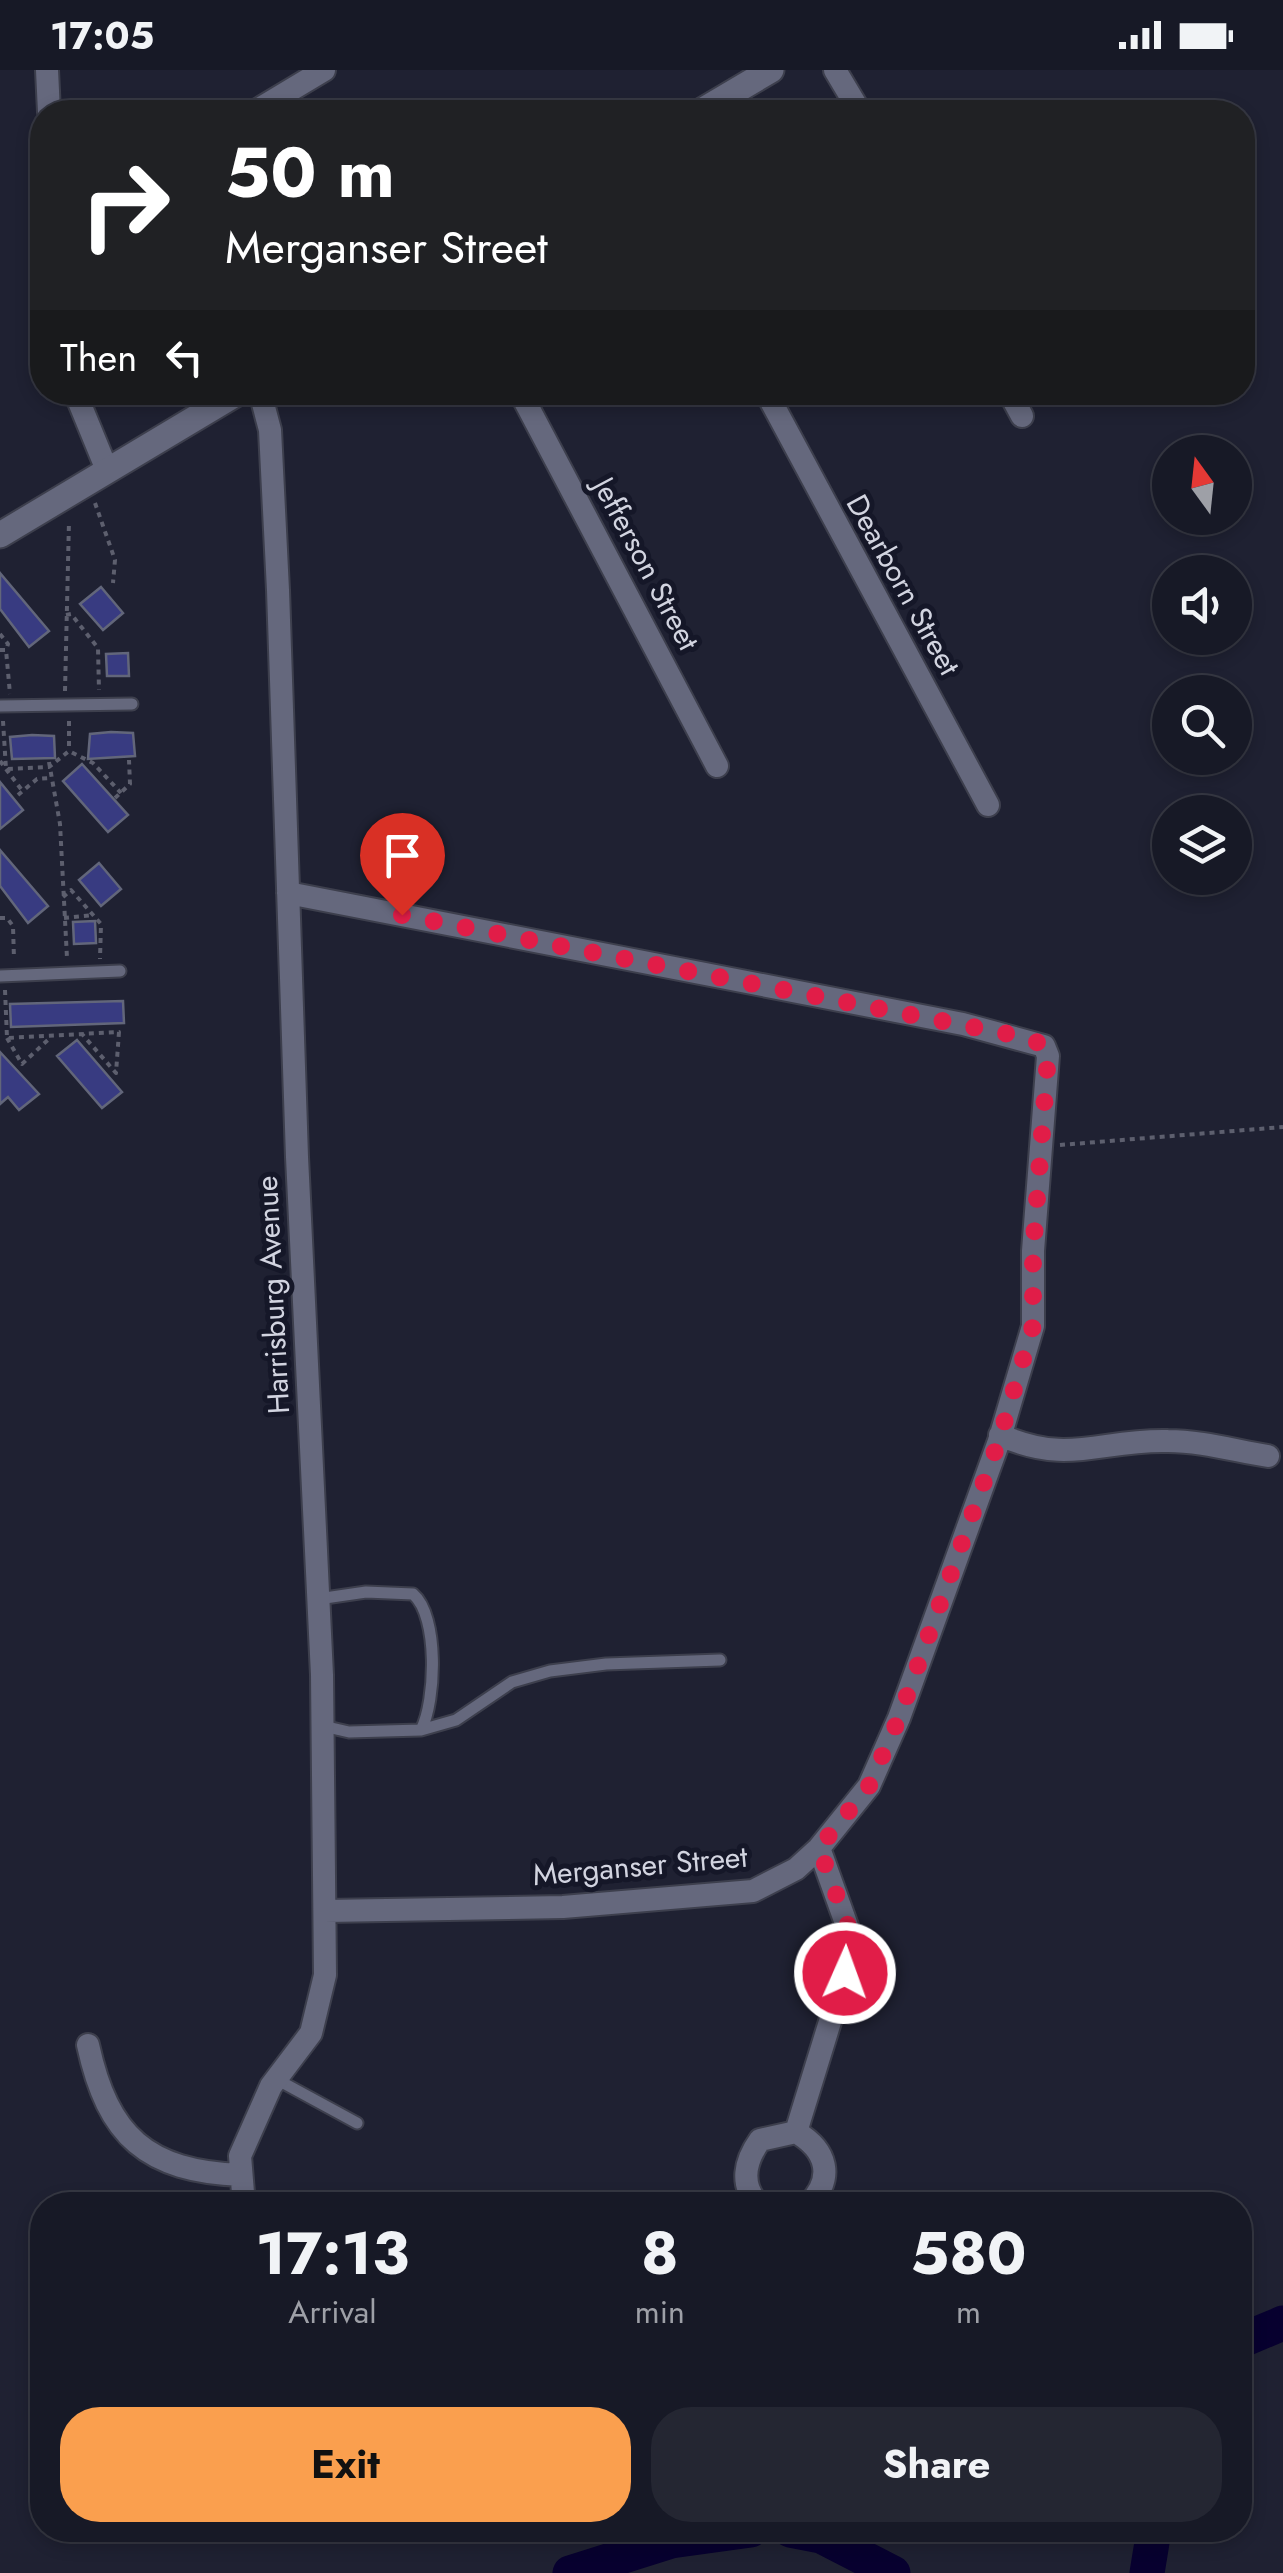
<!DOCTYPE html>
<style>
:root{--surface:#171926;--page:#242632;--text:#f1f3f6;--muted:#9ea0a7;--line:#363843;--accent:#fa9f4e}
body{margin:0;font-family:Jost,sans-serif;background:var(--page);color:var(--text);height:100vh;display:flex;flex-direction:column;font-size:38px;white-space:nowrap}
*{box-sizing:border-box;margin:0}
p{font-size:32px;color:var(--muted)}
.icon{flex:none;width:55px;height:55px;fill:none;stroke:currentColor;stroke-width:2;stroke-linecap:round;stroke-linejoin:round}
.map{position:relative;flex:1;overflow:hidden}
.sheet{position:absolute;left:30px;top:2122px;width:1222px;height:350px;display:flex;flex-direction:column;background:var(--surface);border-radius:40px;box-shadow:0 5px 15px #0003,0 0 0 2px var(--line)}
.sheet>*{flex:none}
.hud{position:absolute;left:30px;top:30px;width:1225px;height:305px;border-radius:40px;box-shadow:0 5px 15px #0003,0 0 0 2px var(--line);background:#202124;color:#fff;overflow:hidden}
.needle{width:65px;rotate:345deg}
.fabs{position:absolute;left:1152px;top:365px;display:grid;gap:20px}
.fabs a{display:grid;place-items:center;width:100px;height:100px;border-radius:50%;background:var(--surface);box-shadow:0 5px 15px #0003,0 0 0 2px var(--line);font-size:50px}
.pin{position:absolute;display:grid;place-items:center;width:85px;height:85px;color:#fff;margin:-102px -42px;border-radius:50% 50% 50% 0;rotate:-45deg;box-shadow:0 0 10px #0007}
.pin .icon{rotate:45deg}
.me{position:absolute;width:110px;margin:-55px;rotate:2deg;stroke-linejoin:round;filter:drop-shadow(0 0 8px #0008)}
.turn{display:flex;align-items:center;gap:35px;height:210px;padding:0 30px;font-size:45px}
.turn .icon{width:130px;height:130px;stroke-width:2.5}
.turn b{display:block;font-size:70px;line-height:85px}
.then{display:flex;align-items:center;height:95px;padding:0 30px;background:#0003;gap:20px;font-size:38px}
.eta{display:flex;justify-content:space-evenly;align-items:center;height:170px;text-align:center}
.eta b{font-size:60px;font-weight:700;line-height:70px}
.primary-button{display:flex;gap:20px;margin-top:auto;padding:20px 30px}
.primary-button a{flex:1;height:115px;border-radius:40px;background:var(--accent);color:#111;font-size:40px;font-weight:700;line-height:115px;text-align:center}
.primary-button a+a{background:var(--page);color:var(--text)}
.status{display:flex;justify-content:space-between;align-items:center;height:70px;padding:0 50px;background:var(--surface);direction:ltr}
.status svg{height:28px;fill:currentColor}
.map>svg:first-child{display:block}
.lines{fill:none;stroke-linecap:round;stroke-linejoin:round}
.river{stroke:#07002f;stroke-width:35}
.building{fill:#383b81;stroke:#62667a;stroke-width:2.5}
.service-casing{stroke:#3d3f4d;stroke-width:15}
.minor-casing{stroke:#3d3f4d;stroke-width:26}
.tertiary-casing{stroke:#3d3f4d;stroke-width:29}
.path{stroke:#5d5f6e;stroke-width:4;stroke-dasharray:5 5;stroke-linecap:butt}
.service{stroke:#65687d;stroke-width:11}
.minor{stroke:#65687d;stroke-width:22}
.tertiary{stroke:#65687d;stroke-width:25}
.route{stroke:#e11d48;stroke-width:18;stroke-dasharray:0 32.4}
.labels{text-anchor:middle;stroke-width:10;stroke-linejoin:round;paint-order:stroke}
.street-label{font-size:30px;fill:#d2d4e0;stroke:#151728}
</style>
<div class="status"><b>17:05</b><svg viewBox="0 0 49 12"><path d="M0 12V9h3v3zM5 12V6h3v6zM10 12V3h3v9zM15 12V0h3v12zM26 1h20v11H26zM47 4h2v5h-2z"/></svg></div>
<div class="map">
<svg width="1283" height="2503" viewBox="0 0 1283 2503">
<rect width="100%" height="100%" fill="#1f2132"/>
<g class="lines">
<path class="river" d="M1240 2271 1283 2253
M790 2460 821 2466 893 2503
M570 2503 671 2471 751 2460
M1147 2503 1154 2460"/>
</g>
<path class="building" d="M0 503 49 561 29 577 0 539Z
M101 517 123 543 103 560 80 534Z
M128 583 129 606H107L106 584Z
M111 662 133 663 135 686 88 689 90 664Z
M32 665 54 666 55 688 12 689 10 667Z
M82 694 128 745 108 762 63 711Z
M0 712 23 740 0 759Z
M0 780 48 836 28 853 0 816Z
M99 793 121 819 101 836 79 810Z
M95 851 96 873 74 874 73 852Z
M123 931 124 953 11 957 10 934Z
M77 970 122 1022 102 1038 57 986Z
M0 982 39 1024 19 1040 8 1027 0 1034Z"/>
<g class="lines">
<g class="service-casing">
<path id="service" d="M0 636 132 634
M0 906 120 901
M318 1529 366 1522 413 1524C439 1546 436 1631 421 1660L349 1662 323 1656
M421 1660 456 1650 512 1612 550 1601 606 1594 720 1590
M276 2009 357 2053"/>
</g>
<g class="minor-casing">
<path id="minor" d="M47 0 49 42
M835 0 860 42
M254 42 324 0
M75 322 107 400
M520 322 717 696
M766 322 988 735
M1009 322 1022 346
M288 823 963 954 1044 976 1048 986 1033 1181V1256L999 1371 899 1648 869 1716 819 1778 796 1799 753 1821 563 1837 325 1841
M1000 1365C1070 1396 1100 1369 1168 1371 1201 1371 1236 1381 1268 1386
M88 1975C108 2067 147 2101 241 2105
M796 2062 845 1903 847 1856 819 1778
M244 2135 240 2086 271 2016 311 1963 325 1905 322 1605 297 1087 278 520 270 360 260 322
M759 2135C739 2115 745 2091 760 2070L796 2062C827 2080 835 2108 808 2135"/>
</g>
<g class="tertiary-casing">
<path id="tertiary" d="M700 42 771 0
M0 465 239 322"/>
</g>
<path class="path" d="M95 433 115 490 113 513
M66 545 71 544 98 578 99 620
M0 564 8 574 6 580
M0 580H6L10 624
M65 621 69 451
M3 651 6 699 49 697 69 681 93 693 121 723
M69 651V681
M0 691 21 719
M49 692 60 754 67 888
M18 725 37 709 50 708
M115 728 130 714 129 690
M63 827 71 820 101 854 100 889
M0 848H7L13 856 14 889
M64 848 93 845
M5 920 7 968 119 962 116 1003 82 964
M7 968 22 994 51 967
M1060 1075 1283 1057"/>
<use href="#service" class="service"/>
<use href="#minor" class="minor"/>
<use href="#tertiary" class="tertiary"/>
</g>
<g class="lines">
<path class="route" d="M402 845 1029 968 1044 976 1048 986 1033 1181V1256L999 1370 899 1648 869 1716 819 1778 848 1856 845 1903"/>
</g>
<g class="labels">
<g class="street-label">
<text transform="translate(646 494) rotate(62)" y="10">Jefferson Street</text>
<text transform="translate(903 515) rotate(61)" y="10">Dearborn Street</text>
<text transform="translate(273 1225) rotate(-93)" y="10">Harrisburg Avenue</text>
<text transform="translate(640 1796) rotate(-5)" y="10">Merganser Street</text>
</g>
</g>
</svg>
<div class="fabs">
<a><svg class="needle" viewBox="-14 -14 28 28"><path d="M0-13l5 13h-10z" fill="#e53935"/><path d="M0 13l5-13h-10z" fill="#9ea0a7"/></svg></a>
<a><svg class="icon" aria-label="sound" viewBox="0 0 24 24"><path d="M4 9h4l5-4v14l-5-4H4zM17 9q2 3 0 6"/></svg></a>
<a><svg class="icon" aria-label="search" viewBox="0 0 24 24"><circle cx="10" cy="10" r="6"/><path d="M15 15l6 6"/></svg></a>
<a><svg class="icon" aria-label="layers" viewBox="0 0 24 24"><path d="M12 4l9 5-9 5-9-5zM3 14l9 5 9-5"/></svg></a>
</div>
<div class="pin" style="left:402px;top:845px;background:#d93025"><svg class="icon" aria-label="arrive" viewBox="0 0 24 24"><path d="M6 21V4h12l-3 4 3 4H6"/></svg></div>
<svg class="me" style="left:845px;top:1903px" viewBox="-20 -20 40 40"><circle r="17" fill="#e11d48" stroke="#fff" stroke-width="3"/><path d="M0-11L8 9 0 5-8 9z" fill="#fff"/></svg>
<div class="hud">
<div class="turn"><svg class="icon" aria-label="right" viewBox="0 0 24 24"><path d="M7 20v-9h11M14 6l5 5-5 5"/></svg><div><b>50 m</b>Merganser Street</div></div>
<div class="then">Then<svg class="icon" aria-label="left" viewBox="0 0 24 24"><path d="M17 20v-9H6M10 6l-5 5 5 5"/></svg></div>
</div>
<section class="sheet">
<div class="eta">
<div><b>17:13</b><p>Arrival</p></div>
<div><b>8</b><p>min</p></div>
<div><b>580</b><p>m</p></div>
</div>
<div class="primary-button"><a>Exit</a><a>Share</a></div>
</section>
</div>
